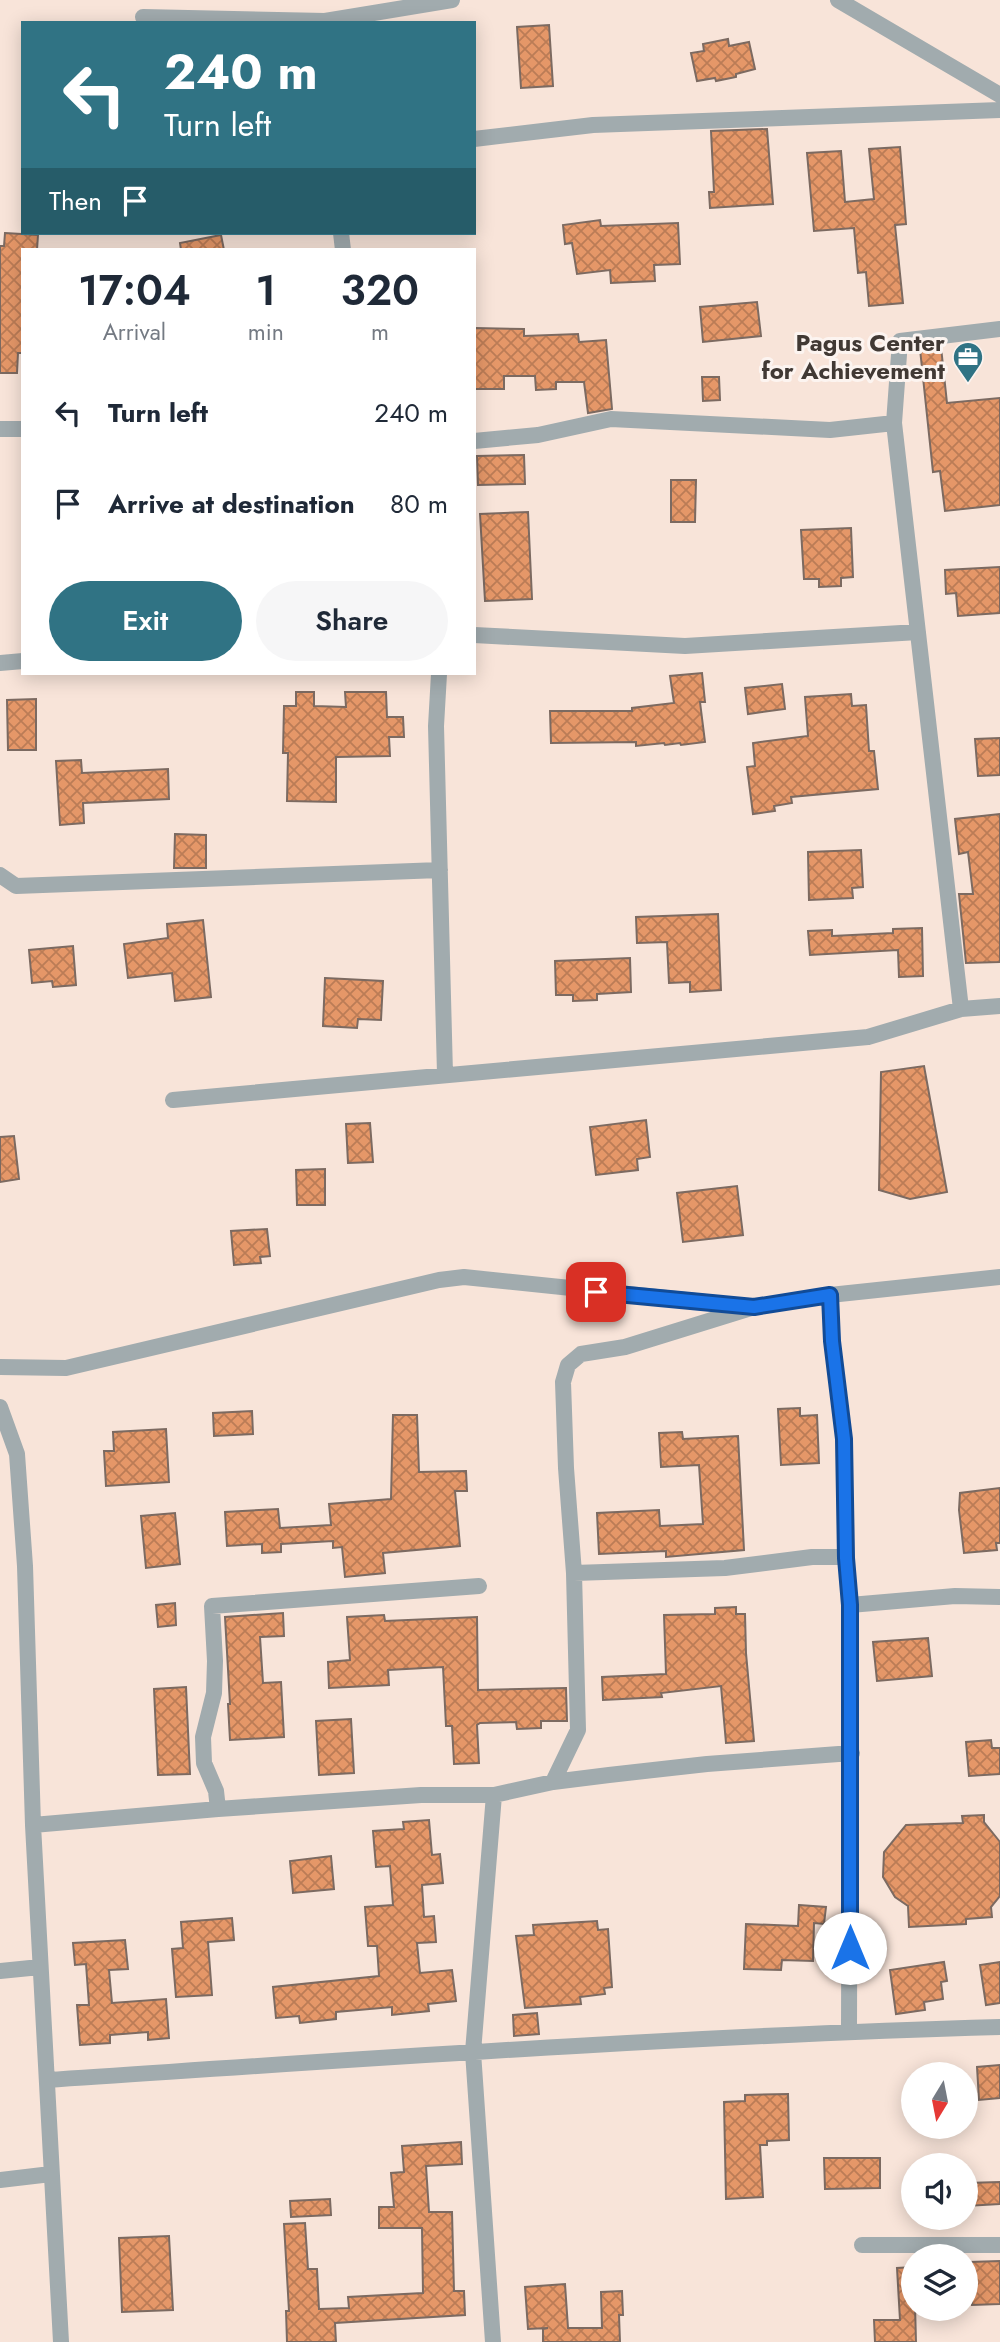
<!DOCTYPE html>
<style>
:root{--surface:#fff;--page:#f6f6f7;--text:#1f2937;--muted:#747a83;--accent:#307384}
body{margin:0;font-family:Jost,sans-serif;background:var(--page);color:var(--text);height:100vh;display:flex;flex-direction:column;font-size:26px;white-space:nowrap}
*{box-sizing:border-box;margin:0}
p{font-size:23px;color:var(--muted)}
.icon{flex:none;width:38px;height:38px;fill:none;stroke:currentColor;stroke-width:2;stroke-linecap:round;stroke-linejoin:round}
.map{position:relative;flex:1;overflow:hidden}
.drawer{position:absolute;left:21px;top:248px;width:455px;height:427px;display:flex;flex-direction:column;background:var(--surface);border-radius:0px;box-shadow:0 4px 18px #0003}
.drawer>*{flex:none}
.top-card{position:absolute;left:21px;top:21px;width:455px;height:214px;border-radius:0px;box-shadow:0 4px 18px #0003;background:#307384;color:#fff;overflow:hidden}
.needle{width:46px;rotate:190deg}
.tools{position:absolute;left:901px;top:2062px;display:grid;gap:14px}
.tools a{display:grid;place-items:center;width:77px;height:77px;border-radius:50%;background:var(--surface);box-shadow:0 4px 18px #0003;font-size:35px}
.pin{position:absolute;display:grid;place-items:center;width:60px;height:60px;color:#fff;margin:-30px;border-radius:14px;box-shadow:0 4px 10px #0006}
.me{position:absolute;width:77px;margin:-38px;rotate:0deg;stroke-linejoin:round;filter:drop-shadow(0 0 5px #0008)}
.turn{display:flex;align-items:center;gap:24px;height:147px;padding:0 28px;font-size:32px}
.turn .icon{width:91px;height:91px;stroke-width:2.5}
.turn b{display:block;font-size:49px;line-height:60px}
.then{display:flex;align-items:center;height:66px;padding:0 28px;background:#0003;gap:14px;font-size:26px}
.eta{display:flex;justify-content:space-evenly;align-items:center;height:119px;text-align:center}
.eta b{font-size:42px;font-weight:600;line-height:49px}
.action{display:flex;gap:14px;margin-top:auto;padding:14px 28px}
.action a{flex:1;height:80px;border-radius:42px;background:var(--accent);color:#fff;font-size:28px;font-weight:600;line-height:80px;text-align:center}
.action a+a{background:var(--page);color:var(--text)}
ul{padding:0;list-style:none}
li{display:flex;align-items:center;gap:21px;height:91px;padding:0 28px}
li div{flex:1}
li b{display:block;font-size:26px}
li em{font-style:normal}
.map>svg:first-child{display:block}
.building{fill:url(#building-cross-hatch);stroke:#7c6a61;stroke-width:2}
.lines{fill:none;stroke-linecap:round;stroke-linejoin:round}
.minor{stroke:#a1abae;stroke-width:16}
.route-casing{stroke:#114b97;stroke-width:18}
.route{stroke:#1a73e8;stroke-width:12}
.labels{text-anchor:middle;stroke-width:6;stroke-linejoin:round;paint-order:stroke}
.poi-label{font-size:24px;font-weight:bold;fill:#413934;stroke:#fcf4f0;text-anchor:end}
</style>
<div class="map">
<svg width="1000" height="2342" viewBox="0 0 1000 2342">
<defs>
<pattern id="building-cross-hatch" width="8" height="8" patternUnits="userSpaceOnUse" patternTransform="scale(1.75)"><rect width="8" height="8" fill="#e59768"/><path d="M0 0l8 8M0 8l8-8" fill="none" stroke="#bb7c56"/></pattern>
</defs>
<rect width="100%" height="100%" fill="#f8e4d9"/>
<path class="building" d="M549 25 553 86 521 88 517 27Z
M728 39 729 46 749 42 755 69 736 74V77L716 81 715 78 697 81 691 53 704 51 703 44Z
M767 129 773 204 710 208 709 192H714L711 131Z
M900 147 906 224 895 225 903 303 869 306 866 272 858 273 854 228 814 231 807 153 841 151 845 202 874 199 869 149Z
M600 220 601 226 678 223 680 264 654 265 655 281 611 283 610 270 577 274 572 243 565 244 563 225Z
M5 233 38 235 37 250H23V353H18L17 373H0V246H4Z
M221 235 224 250H181L180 243Z
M757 302 761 336 703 342 700 307Z
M474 328 524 329V336L578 334 579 342 606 340 612 409 588 413 584 382H556V389L536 390 535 376H504V389H475Z
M941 347 947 403 1000 398V505L945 511 940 471 933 472 920 349Z
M702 377H719L720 400 703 401Z
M524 455 525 484 478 485 477 456Z
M671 480H696L695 522H671Z
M528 512 532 599 485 601 480 514Z
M851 528 853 577 841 578V586L819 587V579H804L801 530Z
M1000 567V613L958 616 956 593 946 594 945 570Z
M702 673 705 702H700L705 742 681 745 680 743 665 745 664 743 636 746V742L551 743 550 711H632V708L674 703 670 676Z
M782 684 785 709 748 714 745 688Z
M296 692H314V706L346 707 345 692H386L387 717H403L404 737H389L390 756 336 757V802L287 801 288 753H283L284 706H296Z
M851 694 852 706 866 705 869 751H874L878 789 791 797 792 803 774 806 775 811 753 814 747 767 755 766 753 743 808 736 805 697Z
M36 699V750H8L7 700Z
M1000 738V775L978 776 975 739Z
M81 760 82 773 168 769 169 799 83 803 84 823 60 825 56 761Z
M1000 814V962L966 963 959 894H973L968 852 959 854 955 819Z
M175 834 206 835V868H174Z
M861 850 863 887 852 888 853 898 809 900 808 852Z
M718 914 721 990 690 992V982L669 983 667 942 637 943 636 917Z
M203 920 211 997 175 1001 172 973 128 978 124 944 168 938 167 924Z
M922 928 923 976 899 977 898 950 810 955 808 931 832 930V936L893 933V929Z
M73 946 76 985 53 987 52 981 32 983 29 950Z
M630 958 631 992 597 994V1000L573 1001V995H556L555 961Z
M325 978 383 981 381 1020 358 1019 357 1028 323 1026Z
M924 1066 947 1192 910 1199 879 1190 881 1072Z
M646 1120 650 1157 637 1159 638 1170 596 1175 590 1127Z
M370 1123 373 1162 348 1163 346 1124Z
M14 1136 19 1179 0 1182V1137Z
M325 1169V1205H297L296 1170Z
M737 1186 743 1235 683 1242 677 1193Z
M267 1229 270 1256 260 1257 261 1263 234 1265 231 1231Z
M800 1408V1416L817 1415 819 1463 781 1465 778 1409Z
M252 1411 253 1434 214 1436 213 1413Z
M393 1415H417L419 1472 466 1471 467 1491H455L460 1546 383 1553 385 1573 345 1577 342 1547 333 1548V1541L281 1544V1552L262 1553V1544L227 1546 225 1512 278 1509 280 1528 331 1525 329 1504 391 1499Z
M166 1429 169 1482 106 1486 104 1451H114L113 1432Z
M682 1432 683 1439 738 1436 744 1550 666 1557V1551L599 1554 597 1513 659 1510 660 1526 703 1524 699 1465 661 1467 659 1433Z
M1000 1488V1543H996L997 1550 964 1553 959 1510 960 1493Z
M175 1513 180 1564 146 1568 141 1516Z
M175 1603 176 1625 158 1627 156 1605Z
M736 1607V1614H745L746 1653 754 1741 726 1743 721 1686 661 1693 662 1697 603 1700 602 1677 666 1674 664 1615 715 1614V1608Z
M283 1613 284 1636 260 1637 263 1683 281 1682 284 1737 230 1740 228 1704H230L225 1617Z
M384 1615 385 1621 477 1617 478 1690 566 1688 567 1721H541V1728L517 1729 516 1722 480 1723 477 1725 479 1763 454 1764 452 1726H446L443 1667 388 1670 389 1685 329 1688 328 1662 350 1660 347 1617Z
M928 1638 932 1676 877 1681 873 1642Z
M186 1687 190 1774 158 1775 154 1689Z
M351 1719 354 1773 319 1775 316 1721Z
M991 1740 992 1748H1000V1774L969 1776 966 1742Z
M984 1815V1822L1000 1842V1896L991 1907 992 1917 966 1919V1924L909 1927 908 1906 895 1897 883 1877 884 1852 906 1825 963 1823 962 1816Z
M429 1820 432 1855 440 1854 443 1883 422 1885 424 1917 434 1916 436 1942 417 1943 420 1973 452 1970 456 2001 428 2004 429 2011 392 2015V2007L336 2012V2019L300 2023 299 2016 276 2018 273 1987 379 1976 377 1946H368L365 1907 393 1905 390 1866 376 1867 373 1831 404 1829 403 1822Z
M331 1856 334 1889 293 1893 290 1861Z
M799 1905 826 1907 824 1924 814 1923 813 1961 782 1960 781 1970 744 1969 746 1924 798 1926Z
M232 1918 234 1940 208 1942 212 1995 176 1997 172 1949 183 1948 181 1922Z
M597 1921 598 1930 608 1929 612 1987 604 1988 605 1994 580 1997 581 2004 525 2008 516 1936 534 1935 533 1925Z
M125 1940 128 1969 109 1970 112 2003 166 1999 169 2038 148 2040V2032L110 2035V2043L80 2045 77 2005H89L86 1964 75 1965 73 1943Z
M944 1962 947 1981 941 1982 943 1999 924 2002 925 2010 896 2014 890 1970Z
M1000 1962V2003L986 2005 980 1965Z
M537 2013 539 2034 514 2036 513 2015Z
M1000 2065V2098L979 2100 977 2067Z
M788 2094 789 2140 767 2141V2145H760L763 2197 726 2199 724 2102 745 2101V2095Z
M461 2142 462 2164 426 2166 429 2212H452L454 2291H464L465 2315 335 2323 336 2342H287L286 2311H289L284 2224 305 2223 308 2269H317L319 2309 349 2308 348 2297 423 2293 422 2228H379V2207H394L391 2173 404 2172 402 2146Z
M824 2158H880V2188L825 2189Z
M1000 2182V2204L966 2206V2183Z
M330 2199 331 2215 291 2217 290 2201Z
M169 2236 173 2310 122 2312 119 2238Z
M1000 2261V2304L972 2305 970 2262Z
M914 2267 916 2342H875L874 2320H900L897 2268Z
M565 2284 568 2328H602L601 2292 622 2291 623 2315H619L620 2342H543V2329L548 2328 528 2329 525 2287Z"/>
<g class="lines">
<path class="minor" d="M838 0 1000 95
M143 17 325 21 452 0
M474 139 593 125 1000 110
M341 233 343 250
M894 423 961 1009
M0 429H23
M474 441 538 435 611 419 830 430 894 423 900 341 1000 329
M474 635 685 646 918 632
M0 663 23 661
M439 674 436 726 445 1074
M0 875 16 886 440 870
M173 1100 868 1037 961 1009 1000 1006
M830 1295 832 1341 844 1439 846 1557 850 1605 849 2032
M0 1367 66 1368 439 1280 464 1277 744 1306
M0 1407 17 1454 25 1566 33 1825 61 2342
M574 1573 725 1568 812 1557H846
M850 1605 955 1596 1000 1597
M553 1782 578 1730 574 1573 566 1468 563 1382 568 1365 581 1354 625 1347 754 1307 830 1295 1000 1277
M218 1809 216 1791 204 1763 203 1737 214 1693 215 1661 212 1606 479 1586
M33 1825 218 1809 421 1795H494L553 1782 609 1775 707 1764 852 1753
M0 1971 40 1967
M47 2080C365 2059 682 2036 1000 2027
M0 2180 51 2174
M862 2245H1000
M493 2342 473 2052 494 1795"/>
</g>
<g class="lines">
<g class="route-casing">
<path id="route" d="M596 1292 754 1307 830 1295 832 1341 844 1439 846 1558 850 1605V1948"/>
</g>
<use href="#route" class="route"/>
</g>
<defs>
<g id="office-pin" transform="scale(1.575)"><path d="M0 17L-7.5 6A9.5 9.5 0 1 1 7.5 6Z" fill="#307384" stroke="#fcf4f0"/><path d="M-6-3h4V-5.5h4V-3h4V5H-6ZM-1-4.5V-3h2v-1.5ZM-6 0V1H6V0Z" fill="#fff"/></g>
</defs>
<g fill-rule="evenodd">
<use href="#office-pin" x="968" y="357"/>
</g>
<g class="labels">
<g class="poi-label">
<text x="945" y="351">Pagus Center<tspan x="945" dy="28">for Achievement</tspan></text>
</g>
</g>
</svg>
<div class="tools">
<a><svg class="needle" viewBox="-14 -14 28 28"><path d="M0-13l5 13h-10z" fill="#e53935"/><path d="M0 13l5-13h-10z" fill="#747a83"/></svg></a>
<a><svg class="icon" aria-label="sound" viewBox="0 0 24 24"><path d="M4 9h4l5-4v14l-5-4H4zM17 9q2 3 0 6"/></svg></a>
<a><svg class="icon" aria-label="layers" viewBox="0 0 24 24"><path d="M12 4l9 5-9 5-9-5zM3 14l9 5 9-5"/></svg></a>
</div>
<div class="pin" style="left:596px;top:1292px;background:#d93025"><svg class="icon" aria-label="arrive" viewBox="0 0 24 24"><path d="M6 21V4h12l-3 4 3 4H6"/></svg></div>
<svg class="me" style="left:850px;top:1948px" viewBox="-20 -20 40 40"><circle r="19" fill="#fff"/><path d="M0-13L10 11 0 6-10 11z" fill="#1a73e8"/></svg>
<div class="top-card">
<div class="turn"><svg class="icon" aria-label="left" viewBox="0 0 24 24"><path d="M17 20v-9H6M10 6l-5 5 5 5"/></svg><div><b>240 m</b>Turn left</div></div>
<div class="then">Then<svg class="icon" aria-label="arrive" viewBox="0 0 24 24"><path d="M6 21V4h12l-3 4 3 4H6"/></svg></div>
</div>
<section class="drawer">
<div class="eta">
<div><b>17:04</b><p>Arrival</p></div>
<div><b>1</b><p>min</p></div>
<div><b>320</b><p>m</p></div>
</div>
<ul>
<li><svg class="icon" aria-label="left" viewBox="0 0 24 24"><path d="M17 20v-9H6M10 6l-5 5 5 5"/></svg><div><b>Turn left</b></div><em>240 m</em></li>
<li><svg class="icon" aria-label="arrive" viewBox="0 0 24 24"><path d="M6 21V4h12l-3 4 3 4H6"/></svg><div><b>Arrive at destination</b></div><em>80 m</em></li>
</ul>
<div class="action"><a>Exit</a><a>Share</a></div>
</section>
</div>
